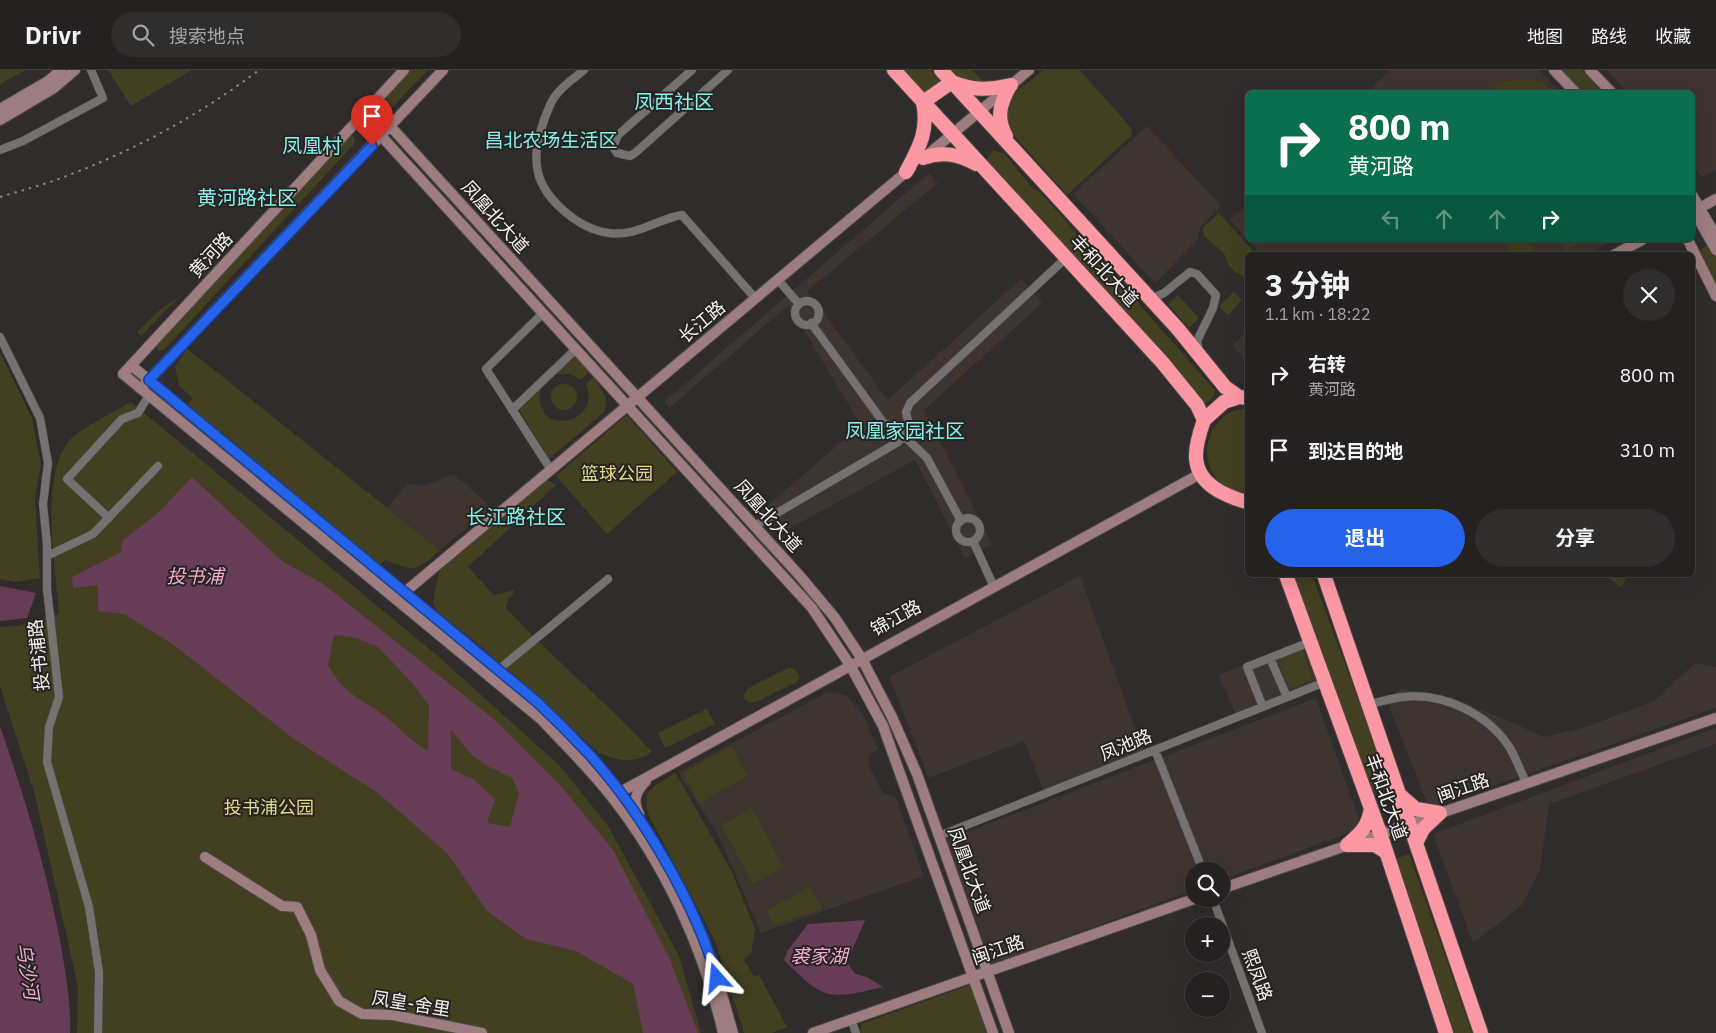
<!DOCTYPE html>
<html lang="zh">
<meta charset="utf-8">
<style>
:root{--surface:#242120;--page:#302e2d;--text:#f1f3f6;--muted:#a3a3a5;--line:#413e3e;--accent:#2563eb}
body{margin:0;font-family:"IBM Plex Sans","Noto Sans SC",sans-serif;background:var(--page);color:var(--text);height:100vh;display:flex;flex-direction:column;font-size:19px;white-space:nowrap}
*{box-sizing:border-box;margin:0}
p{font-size:16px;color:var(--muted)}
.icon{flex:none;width:28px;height:28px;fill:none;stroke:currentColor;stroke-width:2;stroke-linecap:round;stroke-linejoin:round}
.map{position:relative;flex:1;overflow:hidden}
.side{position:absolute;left:1245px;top:182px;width:450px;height:325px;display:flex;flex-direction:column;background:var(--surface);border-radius:8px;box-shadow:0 5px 20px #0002,0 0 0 1px var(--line)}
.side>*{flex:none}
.hud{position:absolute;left:1245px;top:20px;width:450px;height:152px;border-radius:8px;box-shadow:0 5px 20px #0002,0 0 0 1px var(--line);background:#0b6e4f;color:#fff;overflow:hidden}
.fabs{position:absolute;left:1185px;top:792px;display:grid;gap:10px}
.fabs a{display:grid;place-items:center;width:45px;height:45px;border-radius:50%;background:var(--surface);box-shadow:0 5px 20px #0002,0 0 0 1px var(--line);font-size:25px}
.pin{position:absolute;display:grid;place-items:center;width:42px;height:42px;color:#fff;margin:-51px -21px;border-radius:50% 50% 50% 0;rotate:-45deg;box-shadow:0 0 5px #0007}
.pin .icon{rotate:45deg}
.me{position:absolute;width:55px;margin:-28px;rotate:342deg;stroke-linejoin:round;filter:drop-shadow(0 0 4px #0008)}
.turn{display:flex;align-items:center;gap:18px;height:105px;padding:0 20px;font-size:22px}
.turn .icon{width:65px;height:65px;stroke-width:2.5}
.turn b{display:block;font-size:35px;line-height:42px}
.lanes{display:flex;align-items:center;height:48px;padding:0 20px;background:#0003;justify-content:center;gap:25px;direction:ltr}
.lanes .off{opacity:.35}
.round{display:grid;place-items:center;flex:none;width:52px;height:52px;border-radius:26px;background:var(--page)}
.headline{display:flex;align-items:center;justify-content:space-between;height:85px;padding:0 20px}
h1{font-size:30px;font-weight:700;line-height:38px}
.primary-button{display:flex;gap:10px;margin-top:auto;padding:10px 20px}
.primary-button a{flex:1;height:58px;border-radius:30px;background:var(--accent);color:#fff;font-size:20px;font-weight:700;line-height:58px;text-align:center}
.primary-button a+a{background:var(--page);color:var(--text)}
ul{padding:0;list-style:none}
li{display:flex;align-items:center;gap:15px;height:75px;padding:0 20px}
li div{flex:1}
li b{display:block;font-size:19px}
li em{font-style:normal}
header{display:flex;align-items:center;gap:30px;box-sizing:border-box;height:70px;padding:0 25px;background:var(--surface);border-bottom:1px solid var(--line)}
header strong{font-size:24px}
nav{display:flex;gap:28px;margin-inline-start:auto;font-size:18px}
.search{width:350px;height:45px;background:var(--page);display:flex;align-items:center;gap:12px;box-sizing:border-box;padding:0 18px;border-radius:28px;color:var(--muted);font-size:19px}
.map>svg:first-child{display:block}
.built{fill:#3e3430}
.green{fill:#433f21}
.water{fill:#673c57;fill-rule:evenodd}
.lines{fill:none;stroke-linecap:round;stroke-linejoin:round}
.street-casing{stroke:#4d4a48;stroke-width:9}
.secondary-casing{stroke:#4d4a48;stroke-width:12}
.highway-casing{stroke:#4d4a48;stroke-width:16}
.street{stroke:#757170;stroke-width:8}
.secondary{stroke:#9e7d80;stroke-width:10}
.highway{stroke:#fc98a4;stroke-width:14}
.rail{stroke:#898584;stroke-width:2;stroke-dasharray:2.5 5;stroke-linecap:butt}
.route-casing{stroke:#184099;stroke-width:12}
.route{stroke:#2563eb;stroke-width:9}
.labels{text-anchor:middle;stroke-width:4;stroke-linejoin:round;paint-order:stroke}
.street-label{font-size:18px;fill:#f4f1f0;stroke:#262321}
.park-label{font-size:18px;fill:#e4da89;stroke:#262321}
.neighbourhood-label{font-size:19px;fill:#84f0eb;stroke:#262321}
.water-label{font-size:19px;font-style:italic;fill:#f3aad6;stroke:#262321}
.quarter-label{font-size:20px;fill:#84f0eb;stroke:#262321}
</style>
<header>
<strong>Drivr</strong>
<div class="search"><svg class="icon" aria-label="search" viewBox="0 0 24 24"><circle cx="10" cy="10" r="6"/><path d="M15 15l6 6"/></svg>搜索地点</div>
<nav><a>地图</a><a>路线</a><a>收藏</a></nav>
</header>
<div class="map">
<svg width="1716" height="963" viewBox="0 0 1716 963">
<rect width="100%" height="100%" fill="#302c2b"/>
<path class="built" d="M1391 0H1539L1560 22H1367Z
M1607 0H1716V100L1702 107 1693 96 1692 22H1627Z
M1147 56 1221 136 1200 157 1198 169 1155 213 1073 124Z
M929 103 938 113 807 221 888 330 1021 209 1042 233 924 340 992 474 965 488 915 390 781 463 760 442 861 355 789 235 669 338 664 332Z
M1247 134V170L1230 150Z
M1248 170H1614L1586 185H1262Z
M1247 261V291L1232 276Z
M454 404 492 438 440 480 387 438 407 414 424 416Z
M1080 506 1143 680 1045 724 1024 671 929 708 889 607Z
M1305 570 1323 616 1238 651 1219 605Z
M1695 593 1716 597V638L1429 738 1387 631 1400 619 1452 627 1545 667 1586 657 1654 631Z
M828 622 846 625 864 646 878 679 870 685 868 694 883 723 896 728 924 806 761 863 718 765 678 702Z
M1316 628 1362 758 1221 810V801H1194V820L992 894 946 770Z
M1716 658V674L1549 734 1540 800 1522 835 1473 873 1433 764Z"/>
<path class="green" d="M0 0H26L0 14Z
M108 0H192L131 36Z
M411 0H428L387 43 380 36 381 32Z
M904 0H930L942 13 929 28Z
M950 0H972L984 12C968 14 960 11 950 0Z
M1044 0H1080L1131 58 1132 65 1067 125 1009 60 1006 41 1009 27Z
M1561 0H1582L1602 22H1583Z
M1520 9 1541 12 1555 22H1488L1498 13Z
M352 65 355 69 354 74 164 280 159 281 154 276 346 67Z
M992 81 1004 83 1033 119 1040 122 1215 320C1214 327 1212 331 1205 333L987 95V88Z
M1219 143 1257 185H1248L1247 208 1235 202 1228 194 1224 183 1204 166 1203 158Z
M1501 170H1526L1535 180 1529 185H1515Z
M1556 170H1586L1566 181Z
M1709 174 1716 185V220L1700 186V180Z
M1234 222 1242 230 1228 245 1219 236Z
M1178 225 1199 248 1189 258 1168 234Z
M180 226 141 266 137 262 162 238Z
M187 279 203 291 440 480C415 502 416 502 385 490L380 495 187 334 193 328 179 316 175 296Z
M0 283 32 348 41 395 35 429 40 508 16 512 0 509Z
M576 286 590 302 580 310 571 304H556Z
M594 307 606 327 605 341 549 389 518 338 541 317C530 369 603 356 586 314Z
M551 327a13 13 0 1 1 26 0a13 13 0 1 1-26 0Z
M131 332 439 587 560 696 608 756 679 886 701 963H77L78 917 35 725 0 616V557L17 556 59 544C56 498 39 408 69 371 79 359 116 341 131 332Z
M1247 338V422C1194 421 1194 343 1247 338Z
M627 345 677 402 607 464 556 406Z
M545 408 556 415 468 497 494 525 513 520 514 524 508 529 506 538C552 588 606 631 652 682 635 694 618 691 599 683L528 617 472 569 441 547 433 534 434 524 440 499Z
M1292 505H1312L1390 716 1372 723Z
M1604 505H1628L1621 517Z
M1302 579 1313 610 1289 619 1278 589Z
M788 598H792L798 603 800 608 797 612 756 632H749L743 628 747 619Z
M707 639 715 654 665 678 658 663Z
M731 676 748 706 699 733 683 703Z
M675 702 731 800 755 859 751 884 744 890 754 906 759 905 787 957 772 963H744L715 871 649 746C640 714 657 718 675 702Z
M752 738 783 797 753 814 721 755Z
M1409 784 1472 963H1452L1392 790Z
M810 817 823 838 774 855 766 840Z
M973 914 989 963H861V954Z"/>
<path class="water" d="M192 407 283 492 322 513 495 650 561 716 613 780 669 887 698 963H643L633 914 576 881 526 869 487 841 448 784 378 723 294 669 171 573 124 544 98 541V515L73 518 72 507 121 482 122 471 158 443ZM334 565 353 567 378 577 413 614 429 636 428 681C413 672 399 658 385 646 360 627 345 626 328 595ZM451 660 472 685 489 697 512 708 519 723 510 757 487 753 495 729 473 709 451 699Z
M0 516 36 523 27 548 0 551Z
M0 656C25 728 47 801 61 876 66 906 71 933 70 963H0Z
M865 850 847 892 855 904 867 907 883 917C828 930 825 931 784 890L788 880 808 854Z"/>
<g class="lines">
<g class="street-casing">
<path id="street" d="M584 0C573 9 557 20 551 33 543 50 534 76 537 96 540 127 578 159 609 163 636 167 657 149 682 145L755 228
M692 0 618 65 613 77 617 83 630 86 635 83 728 0
M0 80 23 71 103 28 91 0
M778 210 799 234
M1151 229 1164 223 1190 202 1197 204 1216 225 1213 238 1197 271 1199 281
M795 243a12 12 0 1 1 24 0a12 12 0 1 1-24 0Z
M542 244 486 299 551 400
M811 253 883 352 904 366 927 388 961 451
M0 267 40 348 48 393 43 434 47 474V519L59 627 49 657 47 692 89 837 99 902 98 963
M512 340 575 280
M109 448 67 409 122 349 138 343 149 325
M956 460a12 12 0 1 1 24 0a12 12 0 1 1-24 0Z
M755 456 898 372 910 359 906 342 910 333 1066 188
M973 471 994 517
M47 486 93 464 158 396
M1270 588 1287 627
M498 600 608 509
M1369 634C1380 632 1392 628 1403 627 1443 622 1488 644 1510 678 1516 689 1521 701 1526 713
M1263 637 1247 597 1310 572
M1155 680 1203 801
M939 766 1325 612
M1213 829 1262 963
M851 949 856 963"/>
</g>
<g class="secondary-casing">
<path id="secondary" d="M404 0 123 304 542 650C565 675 590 699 611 726 665 794 704 879 723 963
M1554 0 1575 22
M1590 0 1611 22
M371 35 800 506 835 548 862 589 892 647 917 704 1009 963
M0 39 48 11 61 0
M362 45 812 538 850 595 883 656 993 963
M0 50 54 18 75 0
M926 86 1029 0
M1692 125 1716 166
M1696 140 1716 129
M1694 141 1716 180
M1688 170 1716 226
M1614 185 1642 170
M131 295 374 499 537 632 588 683 620 722 680 818 712 890 733 963
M145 314 443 0
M399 527 911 98
M615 725 1200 404
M639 744C632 731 636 721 646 711
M205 787 282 836 297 837 311 865 320 900 339 931 362 944 393 945 482 963
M1221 819 1716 648
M813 963 1194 829"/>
</g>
<g class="highway-casing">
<path id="highway" d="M894 0 1162 292 1197 335 1204 350C1194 378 1188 403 1219 421 1229 426 1236 430 1248 432
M941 0 1178 259 1225 317 1239 327 1248 328
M1006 66C996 48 1000 33 1010 16
M923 88C942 81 958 84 976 94
M906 102C919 78 929 61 923 32L952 12C974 21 989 20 1011 15
M1204 350 1224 332 1239 327
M1286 505 1380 763 1446 963
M1324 505 1481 963
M1401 726 1416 739 1440 743
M1416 773 1423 759 1440 743
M1347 775C1361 763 1368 757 1371 738
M1347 775H1375L1386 782"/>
</g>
<use href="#street" class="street"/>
<use href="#secondary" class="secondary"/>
<use href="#highway" class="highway"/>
<path class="rail" d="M0 127C23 120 47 114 69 105 137 79 201 44 259 0"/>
</g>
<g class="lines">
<g class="route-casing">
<path id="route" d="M372 76 149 310 537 632C554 648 571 665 588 683 641 741 695 832 717 908"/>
</g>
<use href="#route" class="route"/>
</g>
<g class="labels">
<g class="street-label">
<text transform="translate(495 147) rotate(48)" y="6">凤凰北大道</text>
<text transform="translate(211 185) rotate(-47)" y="6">黄河路</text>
<text transform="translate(1104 201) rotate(47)" y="6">丰和北大道</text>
<text transform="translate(702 252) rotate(-40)" y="6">长江路</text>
<text transform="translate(768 446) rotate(48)" y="6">凤凰北大道</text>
<text transform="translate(896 548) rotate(-29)" y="6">锦江路</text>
<text transform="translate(39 585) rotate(-96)" y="6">投书浦路</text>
<text transform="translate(1126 675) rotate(-22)" y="6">凤池路</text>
<text transform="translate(1463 718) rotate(-19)" y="6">闽江路</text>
<text transform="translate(1386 727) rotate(70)" y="6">丰和北大道</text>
<text transform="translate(969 800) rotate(70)" y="6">凤凰北大道</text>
<text transform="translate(998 880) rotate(-19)" y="6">闽江路</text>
<text transform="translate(1257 905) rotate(70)" y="6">熙凤路</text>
<text transform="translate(411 934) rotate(9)" y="6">凤皇-舍里</text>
</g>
<g class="park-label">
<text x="617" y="410">篮球公园</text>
<text x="269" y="744">投书浦公园</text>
</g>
<g class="neighbourhood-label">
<text x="551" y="77">昌北农场生活区</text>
</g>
<g class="water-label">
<text x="195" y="513">投书浦</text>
<text x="819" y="893">裘家湖</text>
<text transform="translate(28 901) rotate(81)" y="7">乌沙河</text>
</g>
<g class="quarter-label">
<text x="674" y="39">凤西社区</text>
<text x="312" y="83">凤凰村</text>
<text x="247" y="135">黄河路社区</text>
<text x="905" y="368">凤凰家园社区</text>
<text x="516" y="454">长江路社区</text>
</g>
</g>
</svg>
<div class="fabs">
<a><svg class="icon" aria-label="search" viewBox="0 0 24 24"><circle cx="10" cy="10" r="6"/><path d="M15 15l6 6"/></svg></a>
<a>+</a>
<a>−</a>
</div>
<div class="pin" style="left:372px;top:76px;background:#d93025"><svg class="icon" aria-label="arrive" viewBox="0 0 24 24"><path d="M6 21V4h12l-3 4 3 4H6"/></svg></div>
<svg class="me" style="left:717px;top:908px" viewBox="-20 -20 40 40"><path d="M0-17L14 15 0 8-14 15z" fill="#2563eb" stroke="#fff" stroke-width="4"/></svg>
<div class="hud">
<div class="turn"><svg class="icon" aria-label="right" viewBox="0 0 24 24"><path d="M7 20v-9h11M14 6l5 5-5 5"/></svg><div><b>800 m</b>黄河路</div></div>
<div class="lanes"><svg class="icon off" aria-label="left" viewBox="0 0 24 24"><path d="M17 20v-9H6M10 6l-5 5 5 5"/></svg><svg class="icon off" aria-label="ahead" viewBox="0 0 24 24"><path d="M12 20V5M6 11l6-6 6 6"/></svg><svg class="icon off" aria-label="ahead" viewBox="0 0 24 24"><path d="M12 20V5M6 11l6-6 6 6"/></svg><svg class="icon" aria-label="right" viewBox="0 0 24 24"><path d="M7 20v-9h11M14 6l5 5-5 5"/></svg></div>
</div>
<section class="side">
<div class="headline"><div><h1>3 分钟</h1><p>1.1 km · 18:22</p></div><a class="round"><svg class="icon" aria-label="close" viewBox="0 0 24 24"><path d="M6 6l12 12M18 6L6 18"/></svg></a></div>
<ul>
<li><svg class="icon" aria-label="right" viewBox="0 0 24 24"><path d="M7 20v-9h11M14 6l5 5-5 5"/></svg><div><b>右转</b><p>黄河路</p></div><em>800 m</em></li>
<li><svg class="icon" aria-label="arrive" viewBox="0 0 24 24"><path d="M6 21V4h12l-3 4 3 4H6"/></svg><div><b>到达目的地</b></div><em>310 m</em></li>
</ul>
<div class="primary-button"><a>退出</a><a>分享</a></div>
</section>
</div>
